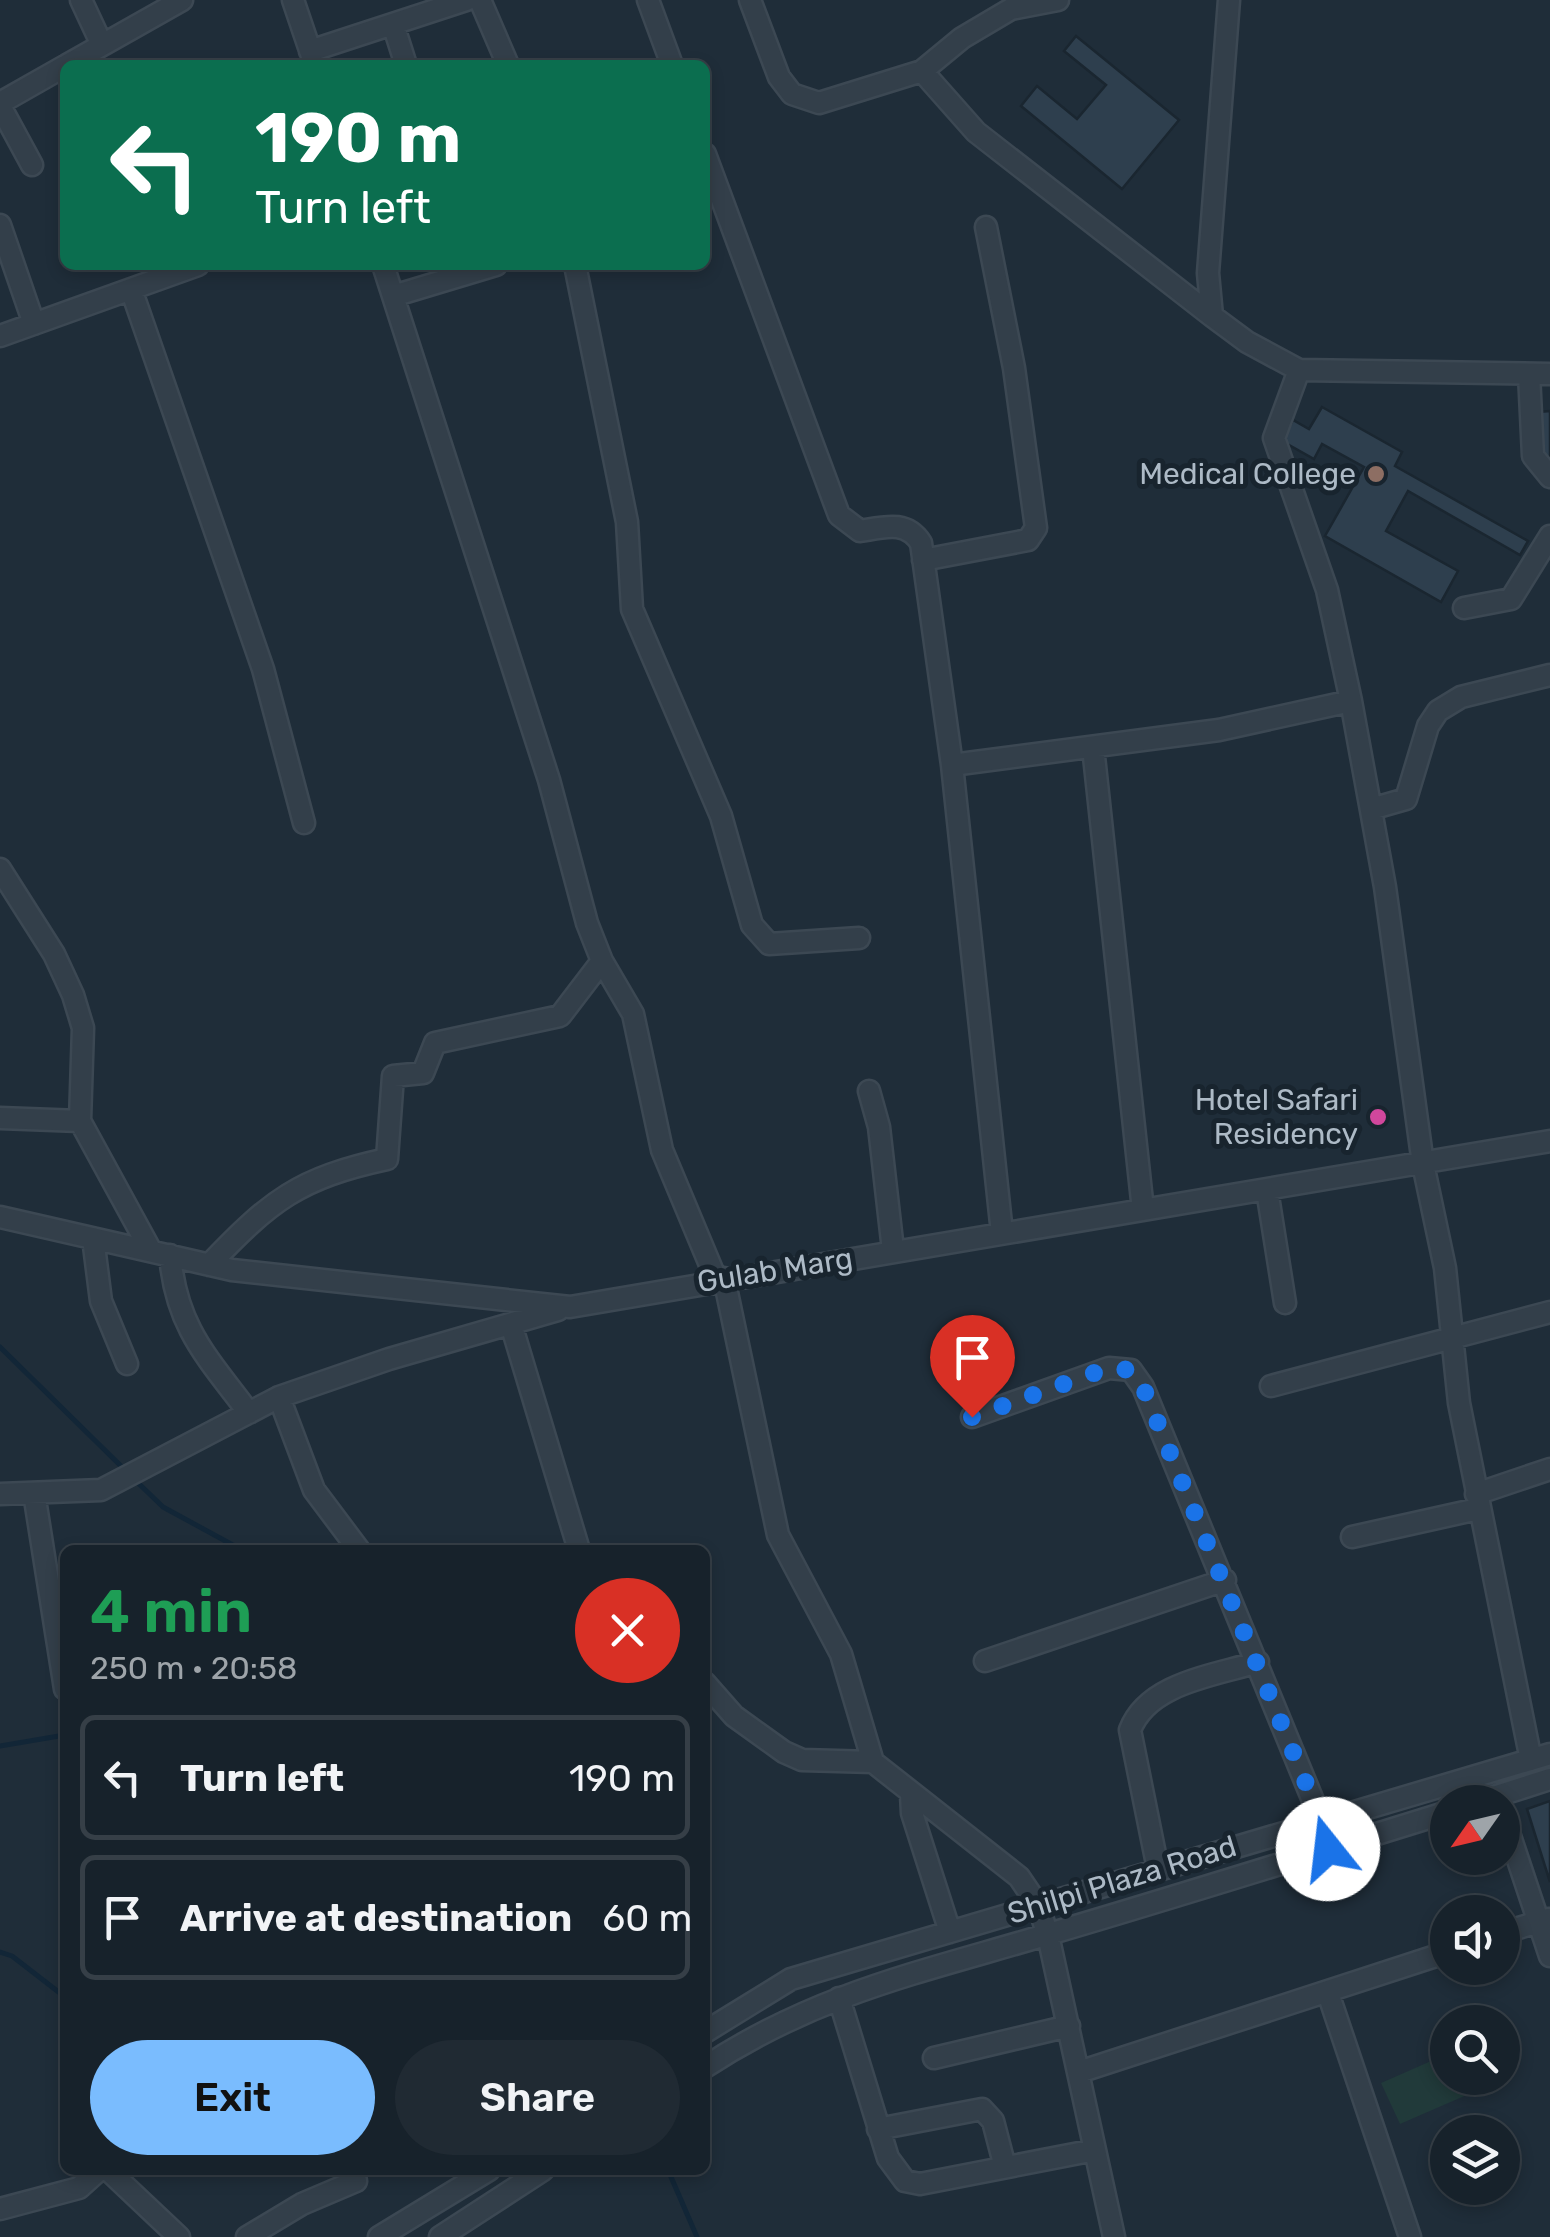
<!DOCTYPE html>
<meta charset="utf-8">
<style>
:root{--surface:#17222b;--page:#202a33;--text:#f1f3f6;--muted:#9ea4a9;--line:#363f47;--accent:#7abcfe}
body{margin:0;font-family:Rubik,sans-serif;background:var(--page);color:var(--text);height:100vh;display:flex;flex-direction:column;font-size:38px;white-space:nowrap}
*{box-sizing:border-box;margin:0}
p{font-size:32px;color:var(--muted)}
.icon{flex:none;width:55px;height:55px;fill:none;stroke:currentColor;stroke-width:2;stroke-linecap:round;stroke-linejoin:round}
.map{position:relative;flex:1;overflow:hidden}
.details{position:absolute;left:60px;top:1545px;width:650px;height:630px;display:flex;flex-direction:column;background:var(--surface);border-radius:15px;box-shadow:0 5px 15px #0003,0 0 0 2px var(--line)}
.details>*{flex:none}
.hud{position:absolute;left:60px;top:60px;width:650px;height:210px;border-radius:15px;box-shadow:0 5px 15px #0003,0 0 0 2px var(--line);background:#0b6e4f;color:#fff;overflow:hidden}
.needle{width:65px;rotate:236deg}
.tools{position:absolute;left:1430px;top:1785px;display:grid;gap:20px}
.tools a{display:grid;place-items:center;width:90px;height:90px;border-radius:50%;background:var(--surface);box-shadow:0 5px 15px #0003,0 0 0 2px var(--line);font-size:50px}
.pin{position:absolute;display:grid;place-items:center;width:85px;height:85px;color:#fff;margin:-102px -42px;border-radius:50% 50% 50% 0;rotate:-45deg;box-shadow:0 0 10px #0007}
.pin .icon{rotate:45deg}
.me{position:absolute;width:110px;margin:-55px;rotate:344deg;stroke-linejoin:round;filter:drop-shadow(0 0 8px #0008)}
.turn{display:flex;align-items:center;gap:35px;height:210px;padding:0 30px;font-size:45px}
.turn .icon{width:130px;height:130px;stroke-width:2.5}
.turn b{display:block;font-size:70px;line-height:85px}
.round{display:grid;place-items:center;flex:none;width:105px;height:105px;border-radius:52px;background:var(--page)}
.headline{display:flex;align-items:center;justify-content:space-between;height:170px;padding:0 30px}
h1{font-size:60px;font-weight:600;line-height:75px;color:#1e9e55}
.primary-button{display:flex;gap:20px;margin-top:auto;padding:20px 30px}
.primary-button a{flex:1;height:115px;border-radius:60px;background:var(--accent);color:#111;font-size:40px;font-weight:600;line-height:115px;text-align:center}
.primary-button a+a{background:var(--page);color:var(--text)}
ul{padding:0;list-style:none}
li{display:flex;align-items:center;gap:30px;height:125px;margin:0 20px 15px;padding:0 10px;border:5px solid var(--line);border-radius:15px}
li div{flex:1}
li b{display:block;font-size:38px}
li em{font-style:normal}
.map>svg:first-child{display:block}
.green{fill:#213a3a}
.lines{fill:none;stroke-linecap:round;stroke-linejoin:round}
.stream{stroke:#122637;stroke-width:5}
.building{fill:#2e3f4e;stroke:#1a2630;stroke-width:2.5}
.minor-casing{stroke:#3c4853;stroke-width:25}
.minor{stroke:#333f4a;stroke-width:20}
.route{stroke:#1a73e8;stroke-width:18;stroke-dasharray:0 32.4}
.education-dot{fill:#8d6e63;stroke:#18242e;stroke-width:4}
.hotel-dot{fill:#d1479c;stroke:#18242e;stroke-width:4}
.labels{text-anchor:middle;stroke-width:10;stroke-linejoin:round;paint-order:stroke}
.poi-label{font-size:30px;fill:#adbac6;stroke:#18242e;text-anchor:end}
.street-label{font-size:30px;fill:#adbac6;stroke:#18242e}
</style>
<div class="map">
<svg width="1550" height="2237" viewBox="0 0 1550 2237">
<rect width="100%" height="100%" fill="#1f2d39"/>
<path class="green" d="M1447 2054 1448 2078H1462L1469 2094 1400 2124 1381 2083Z"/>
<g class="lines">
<path class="stream" d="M0 1347 126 1471
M134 1479 163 1507 242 1550
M0 1746 65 1735
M0 1952 12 1956 65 1997
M668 2170 697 2237"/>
</g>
<path class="building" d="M1076 36 1179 120 1122 189 1021 106 1037 86 1077 119 1106 85 1064 51Z
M1322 407 1402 452 1395 466 1528 541 1520 555 1408 491 1386 531 1458 571 1441 602 1325 536 1364 467 1322 444 1314 459 1282 441 1293 420 1309 429Z
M1550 411V459L1532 461 1527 413Z
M1550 1801V1882L1527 1809Z"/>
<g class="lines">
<g class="minor-casing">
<path id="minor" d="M81 0 102 45
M293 0 315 65
M480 0 508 65
M648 0 672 65
M750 0 779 77 792 94 819 103 922 71 962 38 1011 9 1058 0
M1229 0 1208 273 1212 316 1247 342 1299 370 1550 374
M393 24 406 65
M310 51 466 0
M67 65 182 0
M922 71 976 132 1212 316
M0 103 65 66
M0 106 32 165
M705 154 839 515 860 531C885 527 906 520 921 543L952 765 1002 1233
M0 225 34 324
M383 265 549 780 587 923 602 961 633 1014 662 1150 716 1279
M575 265 627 522 632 609 721 816 752 925 769 944 859 938
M131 289 263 669 304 823
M393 296 496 265
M0 336 198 265
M1299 370 1274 438 1327 590 1351 701 1385 887 1423 1164 1445 1268 1459 1403 1531 1760
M1529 374 1533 456 1550 477
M923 560 1028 540 1036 528 1014 368 986 227
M1464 608 1511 599 1550 536
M1093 747 1143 1210
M952 765 1219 730 1351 701
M1371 809 1406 799 1428 726 1438 711 1461 697 1550 675
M0 869 54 954 73 995 83 1028 80 1121 151 1251
M869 1091 879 1127 893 1250
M0 1118 80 1121
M1267 1190 1285 1303
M0 1217 232 1270 570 1307 1550 1141
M93 1238 101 1301 127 1364
M170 1255C176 1327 207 1357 249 1413
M209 1265C271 1200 299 1178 387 1159L393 1076 423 1073 435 1043 560 1016 602 961
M724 1278 778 1535 841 1654 873 1762
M511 1324 579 1550
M1271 1386 1550 1312
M279 1397 314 1490 359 1550
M972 1417 1109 1368 1131 1370 1143 1387 1321 1820 1328 1849
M34 1493 65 1689
M0 1494 101 1490 279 1397 389 1359 558 1310
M1476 1494 1550 1469
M1352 1537 1478 1509
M985 1661 1225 1580
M705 1683 734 1716 784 1752 802 1760 873 1762 1019 1877 1038 1905 1048 1935 1114 2237
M911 1794 912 1813 950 1932
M1478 1802 1550 1779
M1502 1812 1550 1956
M1158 1869 1130 1730C1148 1683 1213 1676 1258 1662
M1502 1933 1548 1919
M1328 1993 1410 2237
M839 1998 888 2158 905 2181 920 2184 1095 2150
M705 2032 791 1979 1550 1754
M934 2058 1069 2026
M705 2067C818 1993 922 1972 1049 1934 1182 1895 1315 1853 1448 1812
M1079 2072 1448 1952
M878 2129 982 2109 993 2121 1005 2167
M108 2170 179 2237
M0 2209 79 2188 99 2170
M247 2237 302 2204 356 2181
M379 2237 489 2170
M440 2237 543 2170"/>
</g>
<use href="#minor" class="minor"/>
</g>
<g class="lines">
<path class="route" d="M972 1417 1108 1368 1131 1370 1143 1387 1321 1820 1328 1849"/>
</g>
<circle class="education-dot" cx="1376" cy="474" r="10"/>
<circle class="hotel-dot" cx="1378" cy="1117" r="10"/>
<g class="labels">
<g class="poi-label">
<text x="1356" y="484">Medical College</text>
<text x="1358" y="1110">Hotel Safari<tspan x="1358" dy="34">Residency</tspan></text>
</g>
<g class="street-label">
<text transform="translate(775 1270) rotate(-9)" y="10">Gulab Marg</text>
<text transform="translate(1122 1880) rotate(-17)" y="10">Shilpi Plaza Road</text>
</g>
</g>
</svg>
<div class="tools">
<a><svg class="needle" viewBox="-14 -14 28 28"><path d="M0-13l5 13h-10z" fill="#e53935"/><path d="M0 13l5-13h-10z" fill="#9ea4a9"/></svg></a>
<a><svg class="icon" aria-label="sound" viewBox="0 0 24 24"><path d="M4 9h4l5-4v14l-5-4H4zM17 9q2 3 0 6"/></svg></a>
<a><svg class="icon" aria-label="search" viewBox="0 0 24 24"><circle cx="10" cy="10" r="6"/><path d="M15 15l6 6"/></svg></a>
<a><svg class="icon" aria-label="layers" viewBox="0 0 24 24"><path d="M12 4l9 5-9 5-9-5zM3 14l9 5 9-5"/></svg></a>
</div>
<div class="pin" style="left:972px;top:1417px;background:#d93025"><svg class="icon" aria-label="arrive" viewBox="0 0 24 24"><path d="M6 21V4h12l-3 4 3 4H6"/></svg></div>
<svg class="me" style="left:1328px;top:1849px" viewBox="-20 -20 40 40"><circle r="19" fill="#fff"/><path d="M0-13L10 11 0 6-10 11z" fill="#1a73e8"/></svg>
<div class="hud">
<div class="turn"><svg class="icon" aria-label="left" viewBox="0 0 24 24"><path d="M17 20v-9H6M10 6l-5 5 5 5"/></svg><div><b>190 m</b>Turn left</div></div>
</div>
<section class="details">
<div class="headline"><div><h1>4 min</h1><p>250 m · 20:58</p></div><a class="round" style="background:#d93025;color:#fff"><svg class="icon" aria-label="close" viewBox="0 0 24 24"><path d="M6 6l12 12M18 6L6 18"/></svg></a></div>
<ul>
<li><svg class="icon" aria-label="left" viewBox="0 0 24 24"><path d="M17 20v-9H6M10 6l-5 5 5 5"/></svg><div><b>Turn left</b></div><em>190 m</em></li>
<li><svg class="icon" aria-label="arrive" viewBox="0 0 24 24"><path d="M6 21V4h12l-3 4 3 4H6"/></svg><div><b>Arrive at destination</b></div><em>60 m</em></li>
</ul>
<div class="primary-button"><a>Exit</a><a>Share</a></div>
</section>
</div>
